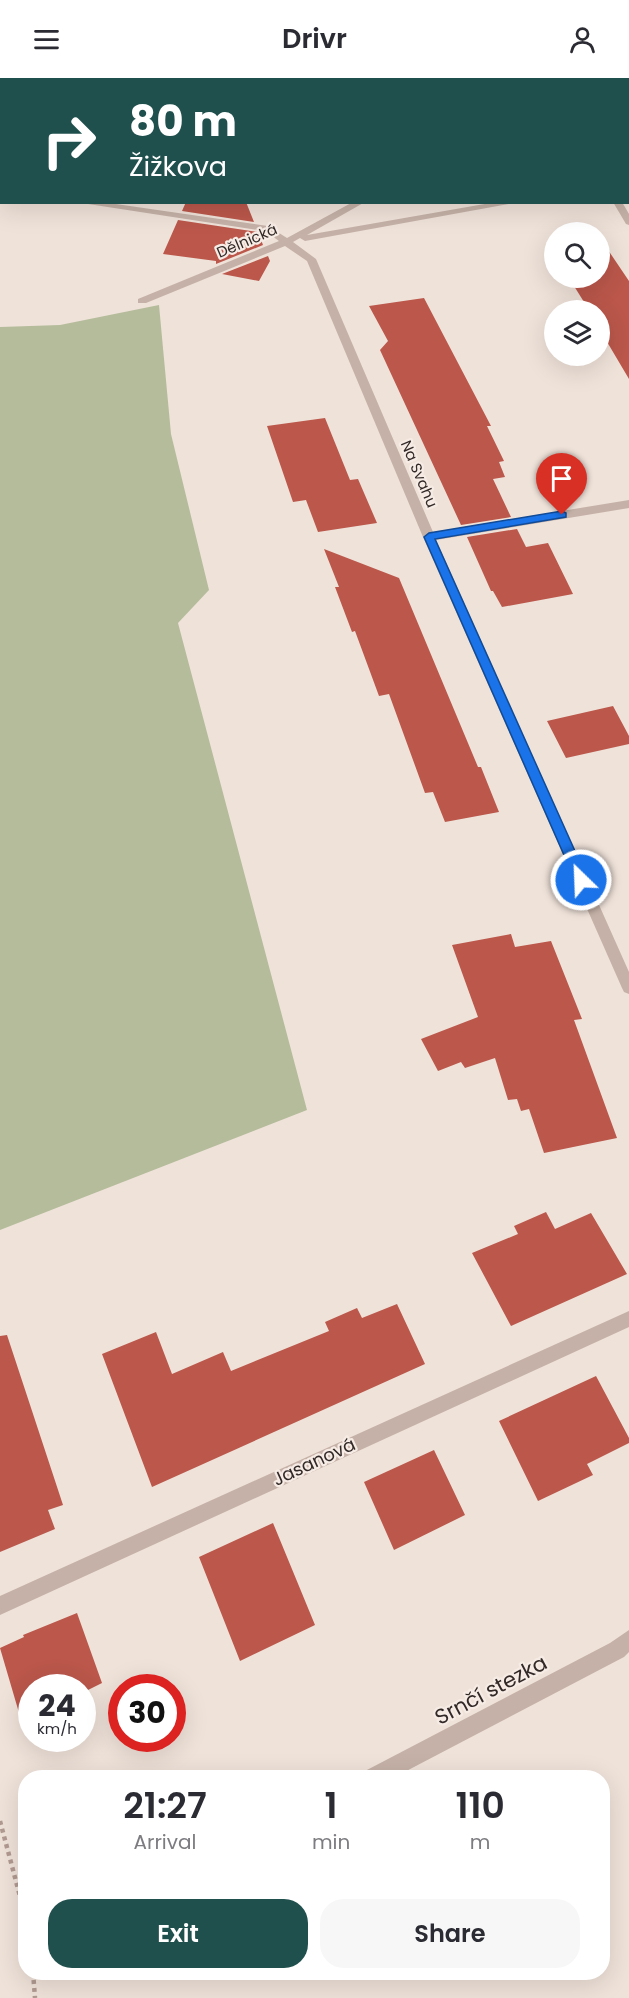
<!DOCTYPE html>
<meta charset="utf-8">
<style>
:root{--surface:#fff;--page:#f7f7f7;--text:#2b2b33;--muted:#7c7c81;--accent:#20504d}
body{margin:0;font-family:Poppins,sans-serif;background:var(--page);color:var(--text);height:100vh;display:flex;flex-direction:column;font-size:22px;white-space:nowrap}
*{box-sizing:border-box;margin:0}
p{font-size:20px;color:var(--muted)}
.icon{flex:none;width:33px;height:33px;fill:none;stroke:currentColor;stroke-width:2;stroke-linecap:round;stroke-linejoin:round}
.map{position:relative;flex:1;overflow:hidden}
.sheet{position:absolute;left:18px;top:1692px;width:592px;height:210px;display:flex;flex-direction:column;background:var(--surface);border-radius:24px;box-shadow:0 6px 24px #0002}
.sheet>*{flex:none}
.top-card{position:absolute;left:0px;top:0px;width:630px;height:126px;box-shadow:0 6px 24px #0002;background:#20504d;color:#fff;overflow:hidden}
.controls{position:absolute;left:544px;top:144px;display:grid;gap:12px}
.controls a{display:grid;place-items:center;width:66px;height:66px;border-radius:50%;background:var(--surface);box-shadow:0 6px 24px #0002;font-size:30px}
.speed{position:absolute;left:18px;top:1596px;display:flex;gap:12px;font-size:30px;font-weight:700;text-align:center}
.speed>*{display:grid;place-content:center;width:78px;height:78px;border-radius:50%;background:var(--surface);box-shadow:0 6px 24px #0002;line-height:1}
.speed small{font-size:15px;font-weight:400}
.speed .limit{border:9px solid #d22;background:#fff;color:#111}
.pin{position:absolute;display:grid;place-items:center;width:51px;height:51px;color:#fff;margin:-62px -26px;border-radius:50% 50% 50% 0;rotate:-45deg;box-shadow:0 0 6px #0007}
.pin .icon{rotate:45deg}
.me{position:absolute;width:66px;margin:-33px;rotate:336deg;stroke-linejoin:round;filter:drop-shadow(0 0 4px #0008)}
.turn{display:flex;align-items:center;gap:21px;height:126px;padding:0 30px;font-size:27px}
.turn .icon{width:78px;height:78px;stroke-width:2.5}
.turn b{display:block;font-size:42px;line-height:51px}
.eta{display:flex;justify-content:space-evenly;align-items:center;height:102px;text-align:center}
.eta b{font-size:36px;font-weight:600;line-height:42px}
.button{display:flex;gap:12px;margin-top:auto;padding:12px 30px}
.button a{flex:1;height:69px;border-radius:24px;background:var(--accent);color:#fff;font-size:24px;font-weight:600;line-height:69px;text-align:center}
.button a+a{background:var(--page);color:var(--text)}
header{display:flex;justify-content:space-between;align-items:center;height:78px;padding:0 30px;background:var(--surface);font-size:27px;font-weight:600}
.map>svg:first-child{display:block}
.green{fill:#b5bc9b}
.building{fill:#bb574b}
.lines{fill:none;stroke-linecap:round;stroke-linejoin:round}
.path{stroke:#b19a91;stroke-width:4.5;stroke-dasharray:4 4;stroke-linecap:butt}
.minor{fill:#c5b1a7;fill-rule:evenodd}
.route{fill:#1a73e8;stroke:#114b97;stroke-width:1.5}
.labels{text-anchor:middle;stroke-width:4.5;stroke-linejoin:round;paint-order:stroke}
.far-street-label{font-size:15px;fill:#322927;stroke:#f7ece5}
.street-label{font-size:18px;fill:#322927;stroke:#f7ece5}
.near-street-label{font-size:21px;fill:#322927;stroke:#f7ece5}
</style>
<header><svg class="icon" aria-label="menu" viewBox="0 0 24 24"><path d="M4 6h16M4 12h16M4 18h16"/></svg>Drivr<svg class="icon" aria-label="person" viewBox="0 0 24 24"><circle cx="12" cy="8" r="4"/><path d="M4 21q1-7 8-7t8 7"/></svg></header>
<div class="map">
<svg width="629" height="1920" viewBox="0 0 629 1920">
<rect width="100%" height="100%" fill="#efe2d9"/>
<path class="green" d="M159 227 171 356 209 512 178 545 307 1032 0 1152V249L60 247Z"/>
<path class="building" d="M186 124H246L254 144 182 133Z
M178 142 258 154 263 167 216 186V183L163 176Z
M600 166H604L629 203V301L600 252V232H589L569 200H600Z
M268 178 270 183 259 203 222 196Z
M424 220 491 348H487L504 383 499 384 505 399 493 401 511 439 461 447 380 272 388 263 369 228Z
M325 340 350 402 358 401 377 445 318 454 306 422 293 424 267 348Z
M517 451 526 469 548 465 573 516 502 529 493 513H491L467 459Z
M324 471 399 500 478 689H481L499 734 445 744 433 714 425 715 389 616 379 618 355 553 352 554 335 509H339Z
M613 628 629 658V666L566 680 547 643Z
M511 856 515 869 551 863 582 941 574 942 617 1060 544 1075 529 1031 521 1033 517 1021 508 1022 495 980 465 990 461 984 438 993 421 961 478 939 452 867Z
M546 1134 555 1151 591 1135 627 1196 511 1248 472 1175 518 1156 514 1148Z
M397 1226 425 1286 152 1409 102 1276 156 1254 172 1296 223 1274 231 1293 329 1253 325 1244 357 1230 362 1240Z
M7 1257 63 1427 48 1432 55 1451 0 1474V1258Z
M596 1298 629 1360V1365L587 1386 593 1397 538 1423 499 1343Z
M434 1372 465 1437 394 1472 364 1404Z
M273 1445 315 1547 240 1583 199 1479Z
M77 1535 102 1605 82 1615V1610H32V1640L22 1645 0 1570 24 1559 23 1557Z"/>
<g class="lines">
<path class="path" d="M0 1743 26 1841
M33 1894 35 1920"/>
<path class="minor" d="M567 0H577L566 2Z
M628 106H629V112H628Z
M0 110 2 111V117L0 116Z
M75 124H102L268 148 287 160 353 124H365L307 157 496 124H520L305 163 300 160 293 164 316 181 433 454 629 422V430L436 462 629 894V916L624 914 622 910 423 459 307 183 285 168 146 225H138V221L279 163 265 153Z
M613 124H622L629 136V147L626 146Z
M629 1233V1249L0 1537V1518Z
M629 1552V1574L624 1579 393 1700H362L365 1693 610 1565Z"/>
</g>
<path class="route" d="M562 433 566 435V439L435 461 588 802 581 808 575 802 424 459 429 455Z"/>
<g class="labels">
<g class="far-street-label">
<text transform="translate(247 163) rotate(-23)" y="5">Dělnická</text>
<text transform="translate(419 396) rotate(67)" y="5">Na Svahu</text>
</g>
<g class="street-label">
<text transform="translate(314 1384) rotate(-25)" y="6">Jasanová</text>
</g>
<g class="near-street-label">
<text transform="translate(491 1612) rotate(-28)" y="7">Srnčí stezka</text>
</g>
</g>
</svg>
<div class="controls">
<a><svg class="icon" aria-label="search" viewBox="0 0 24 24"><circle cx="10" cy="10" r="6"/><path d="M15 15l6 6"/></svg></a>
<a><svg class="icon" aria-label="layers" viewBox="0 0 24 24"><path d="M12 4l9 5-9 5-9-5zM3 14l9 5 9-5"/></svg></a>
</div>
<div class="speed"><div>24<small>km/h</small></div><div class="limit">30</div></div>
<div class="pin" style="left:562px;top:437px;background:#d93025"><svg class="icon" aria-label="arrive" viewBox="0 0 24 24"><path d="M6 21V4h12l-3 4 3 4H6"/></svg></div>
<svg class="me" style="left:581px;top:802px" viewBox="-20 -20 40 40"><circle r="17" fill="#1a73e8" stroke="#fff" stroke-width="3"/><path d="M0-11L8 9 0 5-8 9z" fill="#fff"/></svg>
<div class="top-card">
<div class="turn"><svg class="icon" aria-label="right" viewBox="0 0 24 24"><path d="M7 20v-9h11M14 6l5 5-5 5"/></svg><div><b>80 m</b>Žižkova</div></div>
</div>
<section class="sheet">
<div class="eta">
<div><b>21:27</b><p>Arrival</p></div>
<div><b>1</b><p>min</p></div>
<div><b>110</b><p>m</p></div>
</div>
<div class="button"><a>Exit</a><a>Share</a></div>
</section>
</div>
